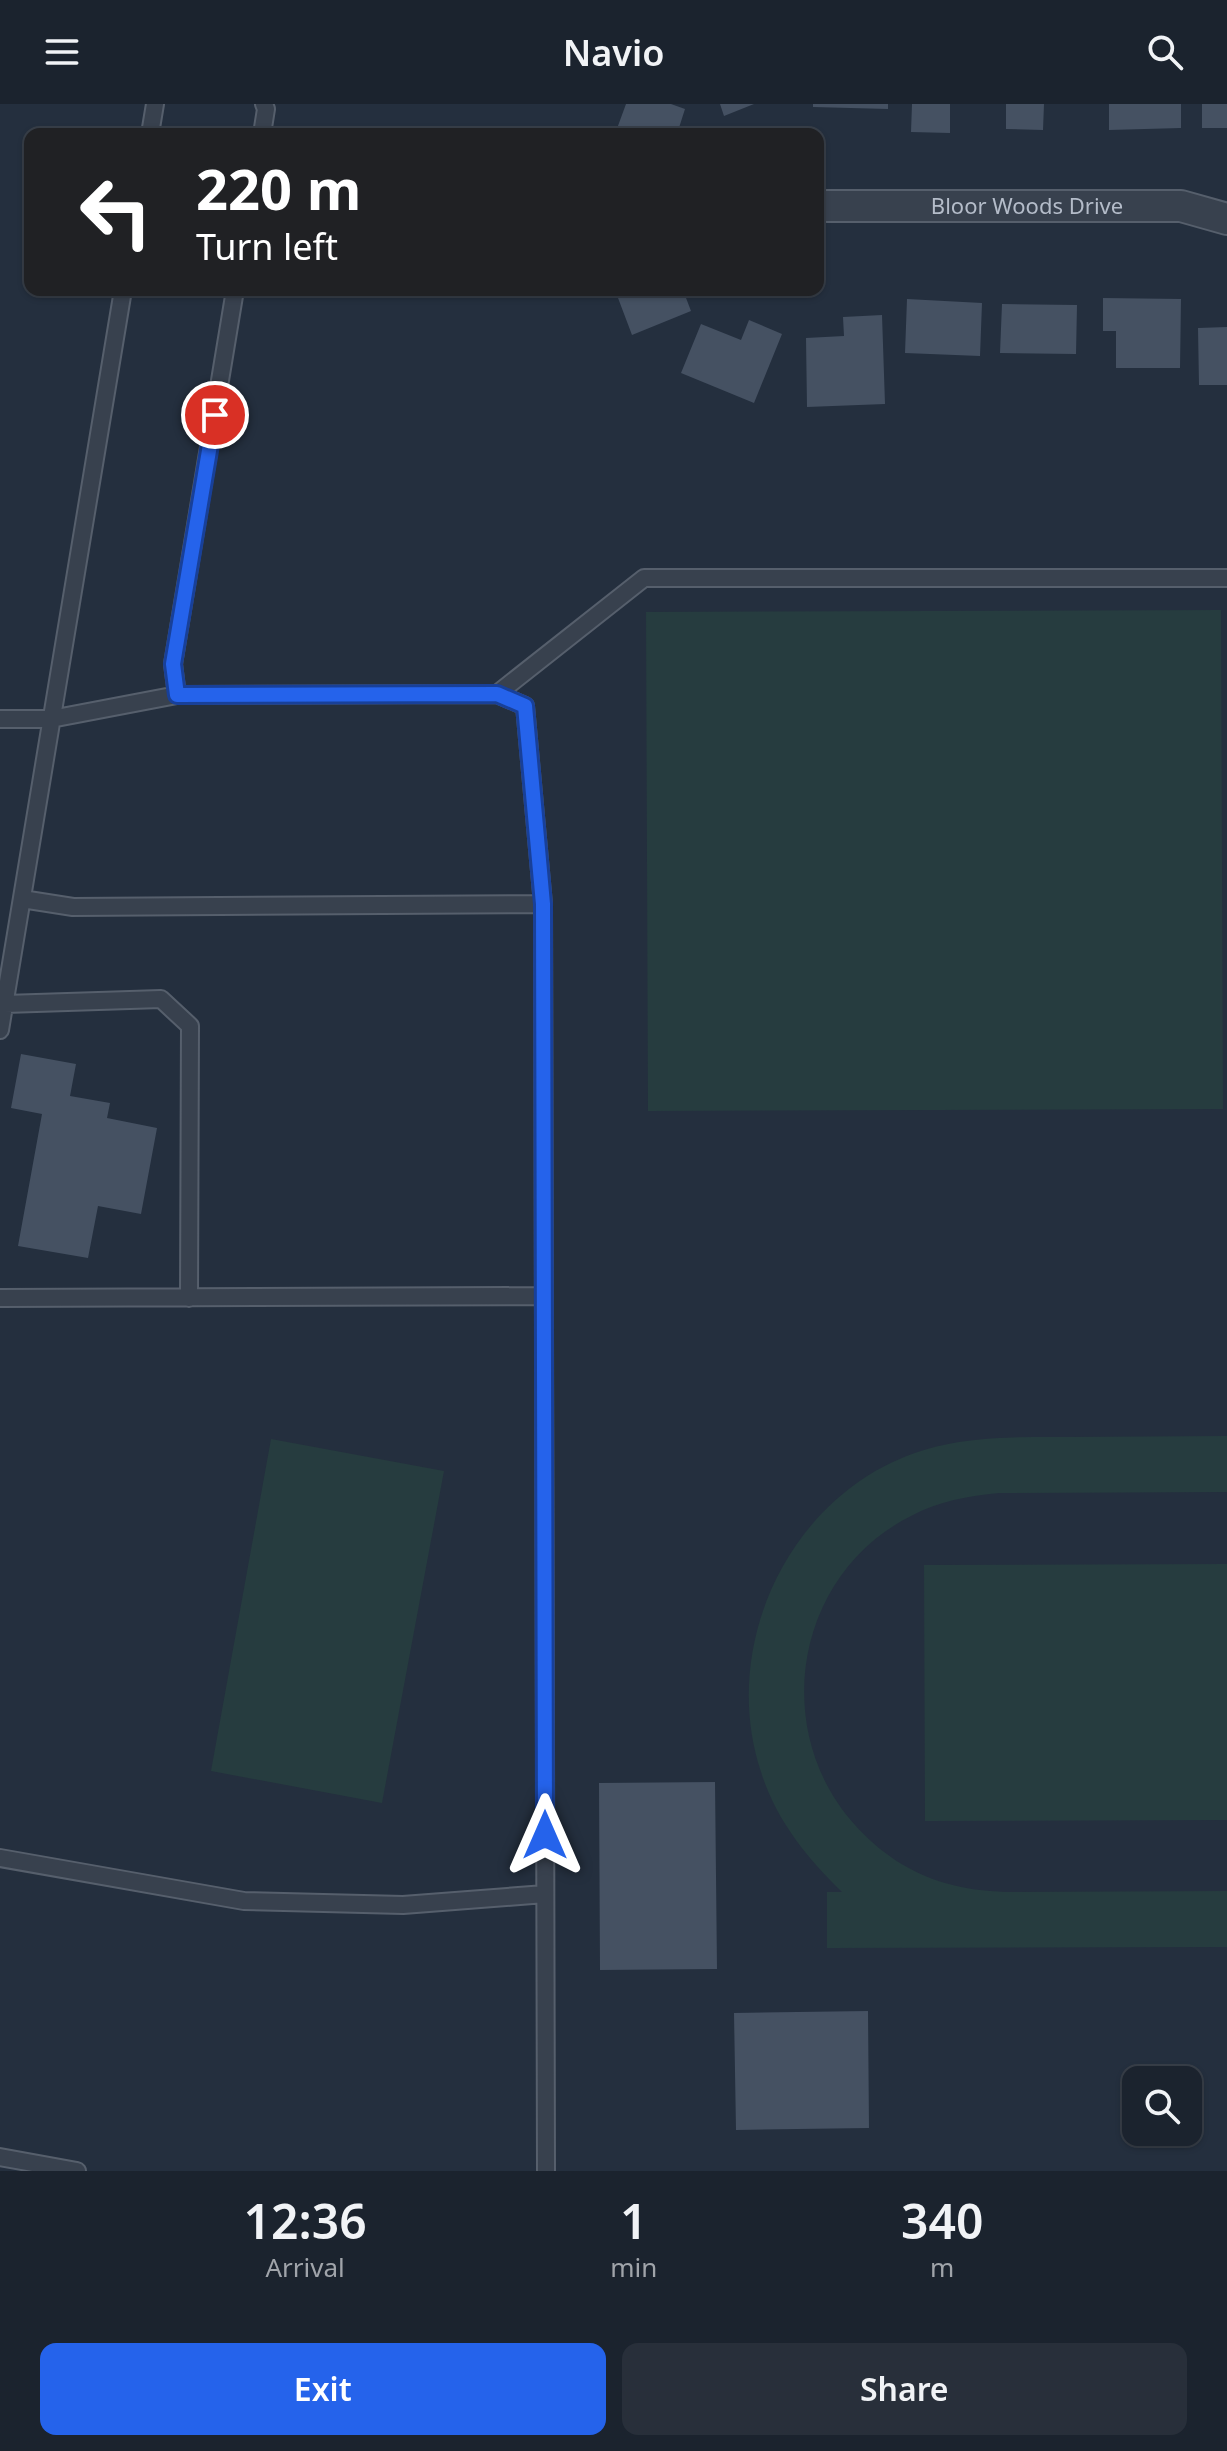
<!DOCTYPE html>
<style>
:root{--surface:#1b232e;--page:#282f3a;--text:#f1f3f6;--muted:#a0a4aa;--line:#39404a;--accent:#2563eb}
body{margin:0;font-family:"Noto Sans",sans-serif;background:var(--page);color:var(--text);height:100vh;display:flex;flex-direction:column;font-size:30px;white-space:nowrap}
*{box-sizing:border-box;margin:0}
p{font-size:26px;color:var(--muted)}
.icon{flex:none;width:44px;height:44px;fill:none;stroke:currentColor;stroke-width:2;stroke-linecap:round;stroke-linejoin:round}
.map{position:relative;height:2067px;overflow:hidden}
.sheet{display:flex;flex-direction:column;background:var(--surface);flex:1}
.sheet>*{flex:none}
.hud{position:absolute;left:24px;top:24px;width:800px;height:168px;border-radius:16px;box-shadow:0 2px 6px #0004,0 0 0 2px var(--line);background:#202124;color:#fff;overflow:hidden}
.tools{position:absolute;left:1122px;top:1962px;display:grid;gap:16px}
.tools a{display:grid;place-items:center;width:80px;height:80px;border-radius:16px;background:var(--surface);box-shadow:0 2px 6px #0004,0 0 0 2px var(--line);font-size:40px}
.pin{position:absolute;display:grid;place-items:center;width:68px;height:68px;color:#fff;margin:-34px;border:4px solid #fff;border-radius:50%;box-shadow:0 2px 8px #0007}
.me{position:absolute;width:88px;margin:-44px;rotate:0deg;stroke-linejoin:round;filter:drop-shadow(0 0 6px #0008)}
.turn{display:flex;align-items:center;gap:28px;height:168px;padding:0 40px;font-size:36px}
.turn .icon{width:104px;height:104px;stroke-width:2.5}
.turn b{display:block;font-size:56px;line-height:68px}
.eta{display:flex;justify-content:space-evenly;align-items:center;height:136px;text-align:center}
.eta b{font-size:48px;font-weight:600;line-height:56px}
.primary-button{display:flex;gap:16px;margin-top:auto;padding:16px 40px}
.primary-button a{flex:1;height:92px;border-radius:16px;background:var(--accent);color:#fff;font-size:32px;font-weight:600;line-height:92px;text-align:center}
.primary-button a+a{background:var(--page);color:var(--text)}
header{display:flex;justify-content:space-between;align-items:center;height:104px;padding:0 40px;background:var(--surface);font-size:36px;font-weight:600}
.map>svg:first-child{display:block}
.green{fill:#263c3f}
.building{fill:#455162}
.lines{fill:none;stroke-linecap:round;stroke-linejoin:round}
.service-casing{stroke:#565f6c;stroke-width:20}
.minor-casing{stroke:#565f6c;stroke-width:34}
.service{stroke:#38414e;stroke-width:16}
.minor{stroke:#38414e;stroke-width:30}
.route-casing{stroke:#184099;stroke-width:20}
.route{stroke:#2563eb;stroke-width:14}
.labels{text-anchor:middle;stroke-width:8;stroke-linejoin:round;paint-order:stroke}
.street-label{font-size:22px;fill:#b4bcc9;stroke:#1d2633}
</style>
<header><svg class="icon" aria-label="menu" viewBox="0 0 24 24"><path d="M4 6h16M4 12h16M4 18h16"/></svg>Navio<svg class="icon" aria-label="search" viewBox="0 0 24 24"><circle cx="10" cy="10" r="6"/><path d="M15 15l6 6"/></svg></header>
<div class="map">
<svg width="1227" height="2067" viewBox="0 0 1227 2067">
<rect width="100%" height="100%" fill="#242f3e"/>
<path class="green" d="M1221 506 1223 1005 648 1007 646 508Z
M1227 1332V1388L999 1389C968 1392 939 1397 911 1412 795 1470 769 1626 855 1721 879 1748 910 1769 945 1779 965 1785 985 1787 1005 1788L1227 1787V1843L827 1844V1788H842C807 1754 776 1716 761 1668 718 1539 792 1386 924 1346 971 1332 1020 1333 1069 1333 1122 1333 1174 1332 1227 1332Z
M271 1335 444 1367 382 1699 211 1667Z
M1227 1460V1716L925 1717 924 1461Z"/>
<path class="building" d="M626 0H671L685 5 677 30H615Z
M720 0H754L724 12Z
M813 0H888V5L813 3Z
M912 0H950V29L911 28Z
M1006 0H1044L1043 26 1006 25Z
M1109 0H1181V24L1109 26Z
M1202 0H1227V24H1202Z
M615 186H683L691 207 632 231Z
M1103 194 1181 195 1180 264H1116V227H1103Z
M907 195 982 199 980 252 905 249Z
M1002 200 1077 201 1076 250 1000 249Z
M882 211 885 300 807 303 806 234 844 232 843 213Z
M749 216 782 230 754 299 681 269 701 220 741 236Z
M1227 223V281H1199L1198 224Z
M21 950 76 960 70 992 110 999 107 1014 157 1024 141 1110 98 1102 88 1154 18 1142 42 1010 11 1004Z
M715 1678 717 1865 600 1866 599 1679Z
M868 1907 869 2024 736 2026 734 1909Z"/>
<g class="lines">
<g class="service-casing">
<path id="service" d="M150 30 155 0
M262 30 266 5 264 0
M235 186 173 560 177 591 497 590 525 602 543 800 546 2067
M497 590 644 474H1227
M0 615H51L177 591
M22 795 73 803 543 800
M5 900 161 895 190 922 189 1194
M0 926 123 186
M0 1194 544 1192
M0 1754 244 1797 403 1801 545 1790
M0 2053 77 2067"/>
</g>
<g class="minor-casing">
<g id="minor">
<path id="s1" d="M827 102H1181L1227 115"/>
</g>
</g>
<use href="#service" class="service"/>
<use href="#minor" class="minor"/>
</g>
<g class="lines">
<g class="route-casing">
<path id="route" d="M215 311 173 560 177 591 497 590 525 602 543 800 545 1731"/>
</g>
<use href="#route" class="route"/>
</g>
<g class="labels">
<g class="street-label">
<text dy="8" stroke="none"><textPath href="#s1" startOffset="200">Bloor Woods Drive</textPath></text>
</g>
</g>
</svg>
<div class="tools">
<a><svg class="icon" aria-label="search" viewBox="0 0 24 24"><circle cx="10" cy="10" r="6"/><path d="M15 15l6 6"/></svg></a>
</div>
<div class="pin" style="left:215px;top:311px;background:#d93025"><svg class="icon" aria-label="arrive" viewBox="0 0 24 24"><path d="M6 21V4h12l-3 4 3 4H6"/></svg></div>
<svg class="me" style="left:545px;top:1731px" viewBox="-20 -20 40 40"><path d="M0-17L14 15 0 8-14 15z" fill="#2563eb" stroke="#fff" stroke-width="4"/></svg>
<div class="hud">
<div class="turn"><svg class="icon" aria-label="left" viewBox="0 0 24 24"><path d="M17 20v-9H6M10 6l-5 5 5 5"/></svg><div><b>220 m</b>Turn left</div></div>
</div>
</div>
<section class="sheet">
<div class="eta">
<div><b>12:36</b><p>Arrival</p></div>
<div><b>1</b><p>min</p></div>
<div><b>340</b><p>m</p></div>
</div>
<div class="primary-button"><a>Exit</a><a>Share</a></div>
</section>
